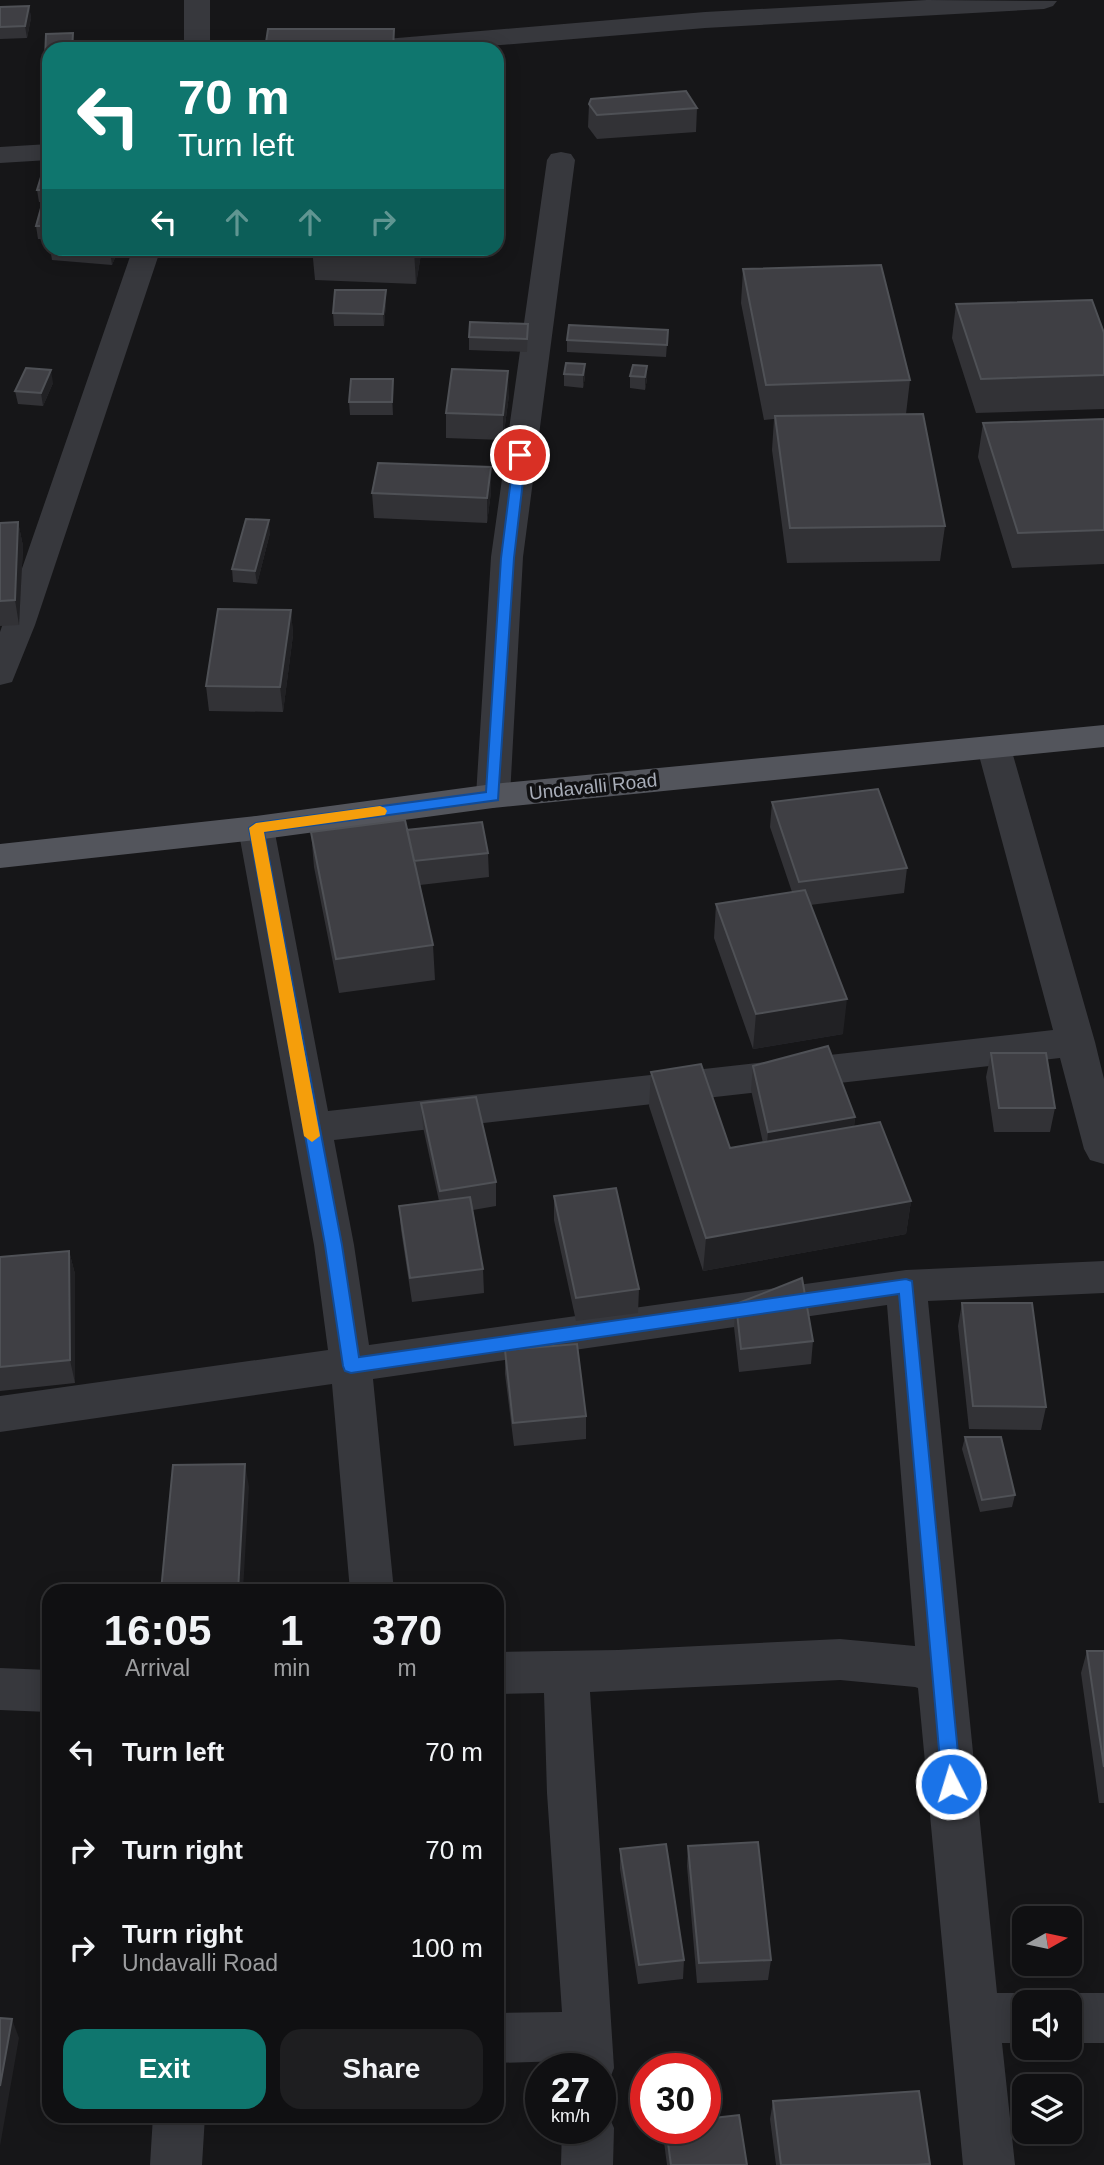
<!DOCTYPE html>
<style>
:root{--surface:#101012;--page:#1e1e20;--text:#f1f3f6;--muted:#9c9d9f;--line:#303032;--accent:#0f766e}
body{margin:0;font-family:Arial,sans-serif;background:var(--page);color:var(--text);height:100vh;display:flex;flex-direction:column;font-size:26px;white-space:nowrap}
*{box-sizing:border-box;margin:0}
p{font-size:23px;color:var(--muted)}
.icon{flex:none;width:38px;height:38px;fill:none;stroke:currentColor;stroke-width:2;stroke-linecap:round;stroke-linejoin:round}
.map{position:relative;flex:1;overflow:hidden}
.sheet{position:absolute;left:42px;top:1584px;width:462px;height:539px;display:flex;flex-direction:column;background:var(--surface);border-radius:21px;box-shadow:0 4px 18px #0003,0 0 0 2px var(--line)}
.sheet>*{flex:none}
.hud{position:absolute;left:42px;top:42px;width:462px;height:214px;border-radius:21px;box-shadow:0 4px 18px #0003,0 0 0 2px var(--line);background:#0f766e;color:#fff;overflow:hidden}
.needle{width:46px;rotate:81deg}
.controls{position:absolute;left:1012px;top:1906px;display:grid;gap:14px}
.controls a{display:grid;place-items:center;width:70px;height:70px;border-radius:14px;background:var(--surface);box-shadow:0 4px 18px #0003,0 0 0 2px var(--line);font-size:35px}
.speed{position:absolute;left:525px;top:2053px;display:flex;gap:14px;font-size:35px;font-weight:700;text-align:center}
.speed>*{display:grid;place-content:center;width:91px;height:91px;border-radius:50%;background:var(--surface);box-shadow:0 4px 18px #0003,0 0 0 2px var(--line);line-height:1}
.speed small{font-size:18px;font-weight:400}
.speed .limit{border:10px solid #d22;background:#fff;color:#111}
.pin{position:absolute;display:grid;place-items:center;width:60px;height:60px;color:#fff;margin:-30px;border:4px solid #fff;border-radius:50%;box-shadow:0 2px 7px #0007}
.me{position:absolute;width:77px;margin:-38px;rotate:355deg;stroke-linejoin:round;filter:drop-shadow(0 0 5px #0008)}
.turn{display:flex;align-items:center;gap:24px;height:147px;padding:0 21px;font-size:32px}
.turn .icon{width:91px;height:91px;stroke-width:2.5}
.turn b{display:block;font-size:49px;line-height:60px}
.lanes{display:flex;align-items:center;height:66px;padding:0 21px;background:#0003;justify-content:center;gap:35px;direction:ltr}
.lanes .off{opacity:.35}
.eta{display:flex;justify-content:space-evenly;align-items:center;height:119px;text-align:center}
.eta b{font-size:42px;font-weight:700;line-height:49px}
.primary-button{display:flex;gap:14px;margin-top:auto;padding:14px 21px}
.primary-button a{flex:1;height:80px;border-radius:21px;background:var(--accent);color:#fff;font-size:28px;font-weight:700;line-height:80px;text-align:center}
.primary-button a+a{background:var(--page);color:var(--text)}
ul{padding:0;list-style:none}
li{display:flex;align-items:center;gap:21px;height:98px;padding:0 21px}
li div{flex:1}
li b{display:block;font-size:26px}
li em{font-style:normal}
.map>svg:first-child{display:block}
.lines{fill:none;stroke-linecap:round;stroke-linejoin:round}
.minor{fill:#37383d;fill-rule:evenodd}
.major{fill:#53555c;fill-rule:evenodd}
.wall{fill:#323236}
.shaded-wall{fill:#212124}
.building{fill:#3f3f44;stroke:#4f5156;stroke-width:2}
.route{fill:#1a73e8;stroke:#114b97;stroke-width:2}
.slow{fill:#f59e0b}
.labels{text-anchor:middle;stroke-width:7;stroke-linejoin:round;paint-order:stroke}
.street-label{font-size:19px;fill:#a8adb8;stroke:#111113}
</style>
<div class="map">
<svg width="1104" height="2165" viewBox="0 0 1104 2165">
<rect width="100%" height="100%" fill="#161618"/>
<g class="lines">
<path class="minor" d="M184 0H210V49H184Z
M927 0 1057 1 1053 6 1044 9 705 28 453 49H349L353 44 362 41 705 12Z
M49 144V160L0 163V147Z
M561 152 571 154 575 160 523 557 510 796 505 804 493 808 481 804 476 796 491 557 547 160 551 154Z
M133 248H161L35 625 12 682 0 685V632Z
M994 736 1006 740 1011 748 1095 1042 1104 1079V1164L1090 1160 1084 1149 1060 1058 334 1140 354 1245 369 1345 906 1270 1104 1261V1293L928 1301 997 1993H1024L1042 2002H1024V2043H1002L1015 2165H963L918 1688 915 1687 840 1680 590 1692 614 2068 607 2086 600 2089V2068H564V2061L497 2063V2013L562 2012 547 1793 544 1693 497 1694V1652L618 1650 840 1639 915 1646 887 1305 373 1379 394 1591H350L332 1384 0 1432V1396L328 1350 314 1245 238 828 244 819 256 816 268 819 274 828 328 1111 1053 1030 977 748 982 740Z
M0 1668 49 1670V1712L0 1710Z
M1069 1993H1104V2043H1069V2002H1051Z
M600 2107 606 2110 614 2128 613 2165H561L562 2128H600Z
M153 2116H205L202 2165H150Z"/>
<path class="major" d="M1104 725V747L493 808 256 840 0 868V844L256 816 493 784Z"/>
</g>
<path class="wall" d="M29 6 31 18 27 38 0 39V7Z
M73 33 74 49H49V71H47L45 59 46 34Z
M589 104 697 108 696 132 597 139 588 127Z
M49 177V202H39L37 190Z
M49 208V239H38L36 226Z
M50 248H119L112 265 52 260Z
M312 248H422L416 284 315 280Z
M743 269 910 380 906 414 945 526 940 561 787 563 772 450 774 419 764 420 741 303Z
M386 303 384 326H334L333 313Z
M956 304 1104 333V409L976 413 952 338Z
M528 324 527 352 469 350V337Z
M668 330 666 357 567 352V340Z
M585 364V377L583 388 564 386V374Z
M647 366V379L645 390 630 388V376Z
M53 383 43 406 18 404 15 391Z
M393 391V415H350L349 402Z
M509 395 503 440 446 438V413Z
M1104 419V564L1012 568 978 457 983 423Z
M491 467V492L487 523 374 518 372 493Z
M18 522 23 546 19 625 0 626V523Z
M270 533 257 584 233 582 232 569Z
M291 610 293 635 283 712 209 711 206 686Z
M772 802 907 868 904 893 810 905 843 1034 753 1049 714 938 716 904 792 892 770 827Z
M407 830 488 853 489 877 420 885 433 945 435 980 339 993 314 867 311 832Z
M991 1053 1055 1108 1050 1132H994L986 1077Z
M753 1066 855 1117 854 1127 911 1201 906 1234 703 1271 649 1106 651 1072 730 1148 763 1143 751 1090Z
M421 1103 496 1182V1206L473 1210 483 1269 484 1293 412 1302 401 1230 399 1206 439 1201 423 1127Z
M554 1196 639 1289 638 1313 576 1321 554 1220Z
M69 1251 75 1274V1383L0 1391V1257Z
M962 1303 1046 1407 1041 1430 969 1429 958 1326Z
M736 1304 813 1341 811 1364 739 1372 734 1327Z
M505 1350 586 1416V1439L514 1446 505 1374Z
M965 1437 1015 1495 1012 1507 980 1512 962 1449Z
M1087 1651H1104V1803H1099L1081 1673Z
M688 1846 771 1960 768 1980 697 1983 687 1866Z
M620 1849 684 1960 683 1979 638 1984 620 1869Z
M773 2101 930 2164V2165H776L770 2119Z
M665 2128H705L747 2165H667L664 2142Z"/>
<path class="shaded-wall" d="M29 6 31 18 27 38 25 26Z
M112 248H119L112 265 110 252Z
M415 248H422L416 284 414 250Z
M386 290V303L384 326 383 314Z
M585 364V377L583 388V375Z
M647 366V379L645 390V377Z
M51 370 53 383 43 406 41 393Z
M508 371 509 395 503 440V415Z
M393 379V415L392 402Z
M491 467V492L487 523V498Z
M269 520 270 533 257 584 255 571Z
M18 522 23 546 19 625 15 600Z
M291 610 293 635 283 712 280 687Z
M847 999 843 1034 753 1049 756 1014Z
M855 1117 852 1141 766 1156 768 1132Z
M911 1201 906 1234 703 1271 706 1238Z
M69 1251 75 1274V1383L70 1360Z
M245 1464 249 1487 243 1591H238Z
M12 2019 19 2038 0 2146V2086Z"/>
<path class="building" d="M29 6 25 26 0 27V7Z
M268 29H394L393 49H265Z
M73 33 72 49H49V59H45L46 34Z
M178 42 176 49H145V45Z
M133 43 132 49H100V44Z
M686 91 697 108 597 115 589 104 591 99Z
M41 177H49V190H37Z
M41 208H49V226H36Z
M58 248H112L110 252Z
M375 248H415L414 250Z
M881 265 910 380 766 385 743 269Z
M335 290H386L383 314 333 313Z
M1092 300 1104 333V375L981 379 956 304Z
M470 322 528 324 527 339 469 337Z
M569 325 668 330 667 345 567 340Z
M566 363 585 364 583 375 564 374Z
M633 365 647 366 645 377 630 376Z
M26 368 51 370 41 393 15 391Z
M452 369 508 371 503 415 446 413Z
M351 379H393L392 402H349Z
M923 414 945 526 790 528 775 416Z
M1104 419V530L1018 533 983 423Z
M378 463 491 467 487 498 372 493Z
M246 519 269 520 255 571 232 569Z
M18 522 15 600 0 601V523Z
M218 609 291 610 280 687 206 686Z
M878 789 907 868 799 882 772 802Z
M405 820 433 945 336 959 311 832Z
M482 822 488 853 414 861 407 830Z
M805 890 847 999 756 1014 716 904Z
M828 1046 855 1117 768 1132 753 1066Z
M991 1053H1046L1055 1108H999Z
M701 1064 730 1148 880 1122 911 1201 706 1238 651 1072Z
M476 1097 496 1182 440 1191 421 1103Z
M616 1188 639 1289 576 1298 554 1196Z
M470 1197 483 1269 410 1278 399 1206Z
M69 1251 70 1360 0 1367V1257Z
M802 1278 813 1341 741 1349 736 1304Z
M962 1303H1032L1046 1407 973 1406Z
M577 1344 586 1416 513 1423 505 1350Z
M965 1437H1001L1015 1495 982 1500Z
M245 1464 238 1591H161L173 1465Z
M1087 1651H1104V1767Z
M758 1842 771 1960 699 1963 688 1846Z
M666 1844 684 1960 639 1965 620 1849Z
M0 2018 12 2019 0 2086Z
M919 2091 930 2164 915 2165H781L773 2101Z
M739 2115 747 2165H671L666 2128H705V2119Z"/>
<path class="route" d="M520 452 526 455 514 558 498 800 264 832 342 1245 359 1357 906 1279 912 1281 961 1784 958 1791 951 1793 945 1791 942 1784 899 1294 351 1373 345 1371 343 1366 325 1245 249 828 256 823 486 792 501 558 514 455Z"/>
<path class="slow" d="M380 806 385 808 387 811 385 815 264 832 320 1136 312 1142 304 1136 249 828 256 823Z"/>
<g class="labels">
<g class="street-label">
<text transform="translate(593 786) rotate(-6)" y="7">Undavalli Road</text>
</g>
</g>
</svg>
<div class="controls">
<a><svg class="needle" viewBox="-14 -14 28 28"><path d="M0-13l5 13h-10z" fill="#e53935"/><path d="M0 13l5-13h-10z" fill="#9c9d9f"/></svg></a>
<a><svg class="icon" aria-label="sound" viewBox="0 0 24 24"><path d="M4 9h4l5-4v14l-5-4H4zM17 9q2 3 0 6"/></svg></a>
<a><svg class="icon" aria-label="layers" viewBox="0 0 24 24"><path d="M12 4l9 5-9 5-9-5zM3 14l9 5 9-5"/></svg></a>
</div>
<div class="speed"><div>27<small>km/h</small></div><div class="limit">30</div></div>
<div class="pin" style="left:520px;top:455px;background:#d93025"><svg class="icon" aria-label="arrive" viewBox="0 0 24 24"><path d="M6 21V4h12l-3 4 3 4H6"/></svg></div>
<svg class="me" style="left:951px;top:1784px" viewBox="-20 -20 40 40"><circle r="17" fill="#1a73e8" stroke="#fff" stroke-width="3"/><path d="M0-11L8 9 0 5-8 9z" fill="#fff"/></svg>
<div class="hud">
<div class="turn"><svg class="icon" aria-label="left" viewBox="0 0 24 24"><path d="M17 20v-9H6M10 6l-5 5 5 5"/></svg><div><b>70 m</b>Turn left</div></div>
<div class="lanes"><svg class="icon" aria-label="left" viewBox="0 0 24 24"><path d="M17 20v-9H6M10 6l-5 5 5 5"/></svg><svg class="icon off" aria-label="ahead" viewBox="0 0 24 24"><path d="M12 20V5M6 11l6-6 6 6"/></svg><svg class="icon off" aria-label="ahead" viewBox="0 0 24 24"><path d="M12 20V5M6 11l6-6 6 6"/></svg><svg class="icon off" aria-label="right" viewBox="0 0 24 24"><path d="M7 20v-9h11M14 6l5 5-5 5"/></svg></div>
</div>
<section class="sheet">
<div class="eta">
<div><b>16:05</b><p>Arrival</p></div>
<div><b>1</b><p>min</p></div>
<div><b>370</b><p>m</p></div>
</div>
<ul>
<li><svg class="icon" aria-label="left" viewBox="0 0 24 24"><path d="M17 20v-9H6M10 6l-5 5 5 5"/></svg><div><b>Turn left</b></div><em>70 m</em></li>
<li><svg class="icon" aria-label="right" viewBox="0 0 24 24"><path d="M7 20v-9h11M14 6l5 5-5 5"/></svg><div><b>Turn right</b></div><em>70 m</em></li>
<li><svg class="icon" aria-label="right" viewBox="0 0 24 24"><path d="M7 20v-9h11M14 6l5 5-5 5"/></svg><div><b>Turn right</b><p>Undavalli Road</p></div><em>100 m</em></li>
</ul>
<div class="primary-button"><a>Exit</a><a>Share</a></div>
</section>
</div>
